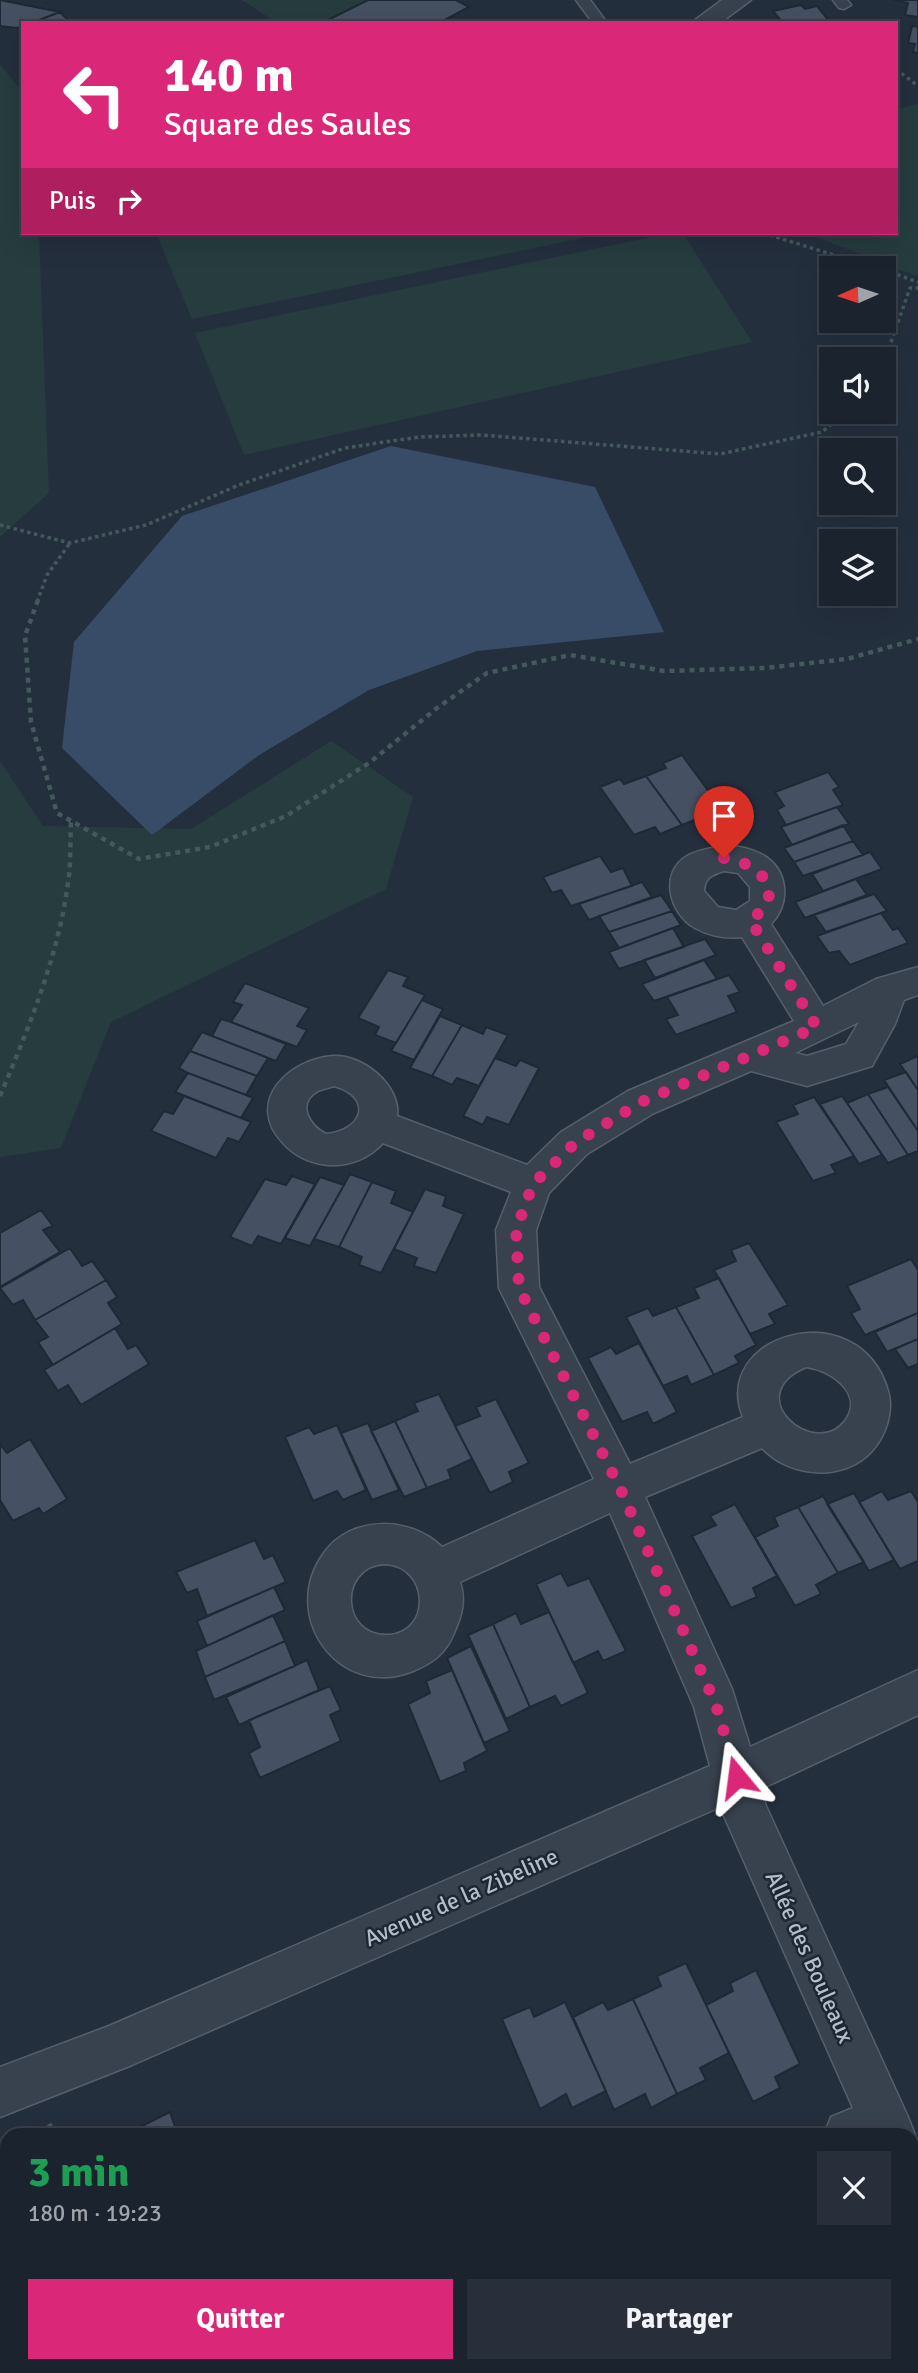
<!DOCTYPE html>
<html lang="fr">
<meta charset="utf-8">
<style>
:root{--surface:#1b232e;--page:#282f3a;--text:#f1f3f6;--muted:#a0a4aa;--line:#39404a;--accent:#db2777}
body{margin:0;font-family:Signika,sans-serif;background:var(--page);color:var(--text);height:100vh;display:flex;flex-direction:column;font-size:26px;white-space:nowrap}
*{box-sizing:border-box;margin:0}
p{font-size:23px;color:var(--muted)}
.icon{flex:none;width:38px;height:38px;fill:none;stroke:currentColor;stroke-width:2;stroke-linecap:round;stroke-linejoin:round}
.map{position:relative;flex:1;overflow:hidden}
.details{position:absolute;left:0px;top:2128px;width:919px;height:245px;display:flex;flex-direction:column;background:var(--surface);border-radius:21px 21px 0 0;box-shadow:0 7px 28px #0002,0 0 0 2px var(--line)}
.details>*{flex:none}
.top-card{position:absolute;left:21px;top:21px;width:877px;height:214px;border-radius:0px;box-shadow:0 7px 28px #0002,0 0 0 2px var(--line);background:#db2777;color:#fff;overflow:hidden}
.needle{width:46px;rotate:267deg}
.fabs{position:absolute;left:819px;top:256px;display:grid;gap:14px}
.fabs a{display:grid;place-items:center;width:77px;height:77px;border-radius:0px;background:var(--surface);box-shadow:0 7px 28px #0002,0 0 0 2px var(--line);font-size:35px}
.pin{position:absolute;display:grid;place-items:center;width:60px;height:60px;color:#fff;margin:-72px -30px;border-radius:50% 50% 50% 0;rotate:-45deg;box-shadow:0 0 7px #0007}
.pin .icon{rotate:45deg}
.me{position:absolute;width:77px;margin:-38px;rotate:344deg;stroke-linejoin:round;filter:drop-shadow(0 0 5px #0008)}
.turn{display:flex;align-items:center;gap:24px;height:147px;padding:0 28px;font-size:32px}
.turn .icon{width:91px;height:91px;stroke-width:2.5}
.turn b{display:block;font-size:49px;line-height:60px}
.then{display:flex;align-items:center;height:66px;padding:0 28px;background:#0003;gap:14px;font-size:26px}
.round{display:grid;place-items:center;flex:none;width:74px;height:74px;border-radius:0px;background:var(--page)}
.head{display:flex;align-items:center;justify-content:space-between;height:119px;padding:0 28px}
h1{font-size:42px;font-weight:800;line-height:52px;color:#1e9e55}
.primary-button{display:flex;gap:14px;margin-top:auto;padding:14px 28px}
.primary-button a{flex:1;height:80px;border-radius:0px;background:var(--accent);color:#fff;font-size:28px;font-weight:800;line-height:80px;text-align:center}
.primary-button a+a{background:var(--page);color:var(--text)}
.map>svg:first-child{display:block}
.green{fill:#263c3f}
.water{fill:#394c67}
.building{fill:#455162;stroke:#1f2835;stroke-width:2}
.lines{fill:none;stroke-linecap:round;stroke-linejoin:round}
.service-casing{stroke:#565f6c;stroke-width:3}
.minor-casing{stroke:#565f6c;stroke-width:3}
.path-far2{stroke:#44595c;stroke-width:3.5;stroke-dasharray:3.5 3.5;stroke-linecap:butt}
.path-far1{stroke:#44595c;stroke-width:4.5;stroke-dasharray:5 5;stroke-linecap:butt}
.path{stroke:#44595c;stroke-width:5;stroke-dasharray:6 6;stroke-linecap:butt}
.service{fill:#38414e;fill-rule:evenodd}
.minor{fill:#38414e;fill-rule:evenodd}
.route{stroke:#db2777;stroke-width:12;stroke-dasharray:0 21.6}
.labels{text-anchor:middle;stroke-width:5;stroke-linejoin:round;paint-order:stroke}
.near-street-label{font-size:23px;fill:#b4bcc9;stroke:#1d2633}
</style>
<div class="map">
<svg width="918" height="2373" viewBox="0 0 918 2373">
<rect width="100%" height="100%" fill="#242f3e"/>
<path class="green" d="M242 0H459L468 6 434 23H277Z
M0 64 23 93V233H39L49 493 0 537Z
M918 104V277L806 233H896V109Z
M156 233H607L192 319Z
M670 233H683L752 342 244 455 195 333Z
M331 741 413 797 386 889 111 1022 61 1148 0 1157V761L43 826 191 829Z"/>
<path class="water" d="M391 446 595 487 664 632 477 651 369 690 259 755 152 835 62 748 74 642 182 516Z"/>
<path class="building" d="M0 0 60 12 31 23H23V26L17 28 0 26Z
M368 0H456L469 7 439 23H322Z
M893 0H918V17L905 15 908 3Z
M801 5 805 9 817 6 831 23H783L773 11Z
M60 12 71 23H31Z
M912 26 918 27V53L913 52 915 44 908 43Z
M682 755 718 804 698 812 702 817 682 825 646 776 666 768 663 763Z
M828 772 839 787 833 790 843 805 786 825 777 810 784 806 775 792Z
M646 776 682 825 660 834 655 827 634 835 600 787 620 779 624 784Z
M837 807 849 824 792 845 781 827Z
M843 825 853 841 794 862 784 848Z
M853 841 863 855 803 876 794 862Z
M870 852 882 869 823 891 812 874Z
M600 856 611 872 623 868 632 886 571 906 561 890 552 893 543 877Z
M856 879 867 895 805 918 795 902Z
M642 882 652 897 589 920 579 904Z
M874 894 887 911 826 932 814 915Z
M661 895 672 911 609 932 599 916Z
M672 911 681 925 619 948 609 932Z
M881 913 893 930 898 928 908 943 850 965 839 951 829 953 817 936Z
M673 928 684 947 619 969 609 952Z
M705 939 716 955 655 978 644 960Z
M704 960 717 979 654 1001 642 984Z
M388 970 408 977 403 986 425 995 396 1043 375 1035 379 1027 358 1018Z
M729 975 740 992 728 996 737 1012 676 1035 666 1019 678 1015 667 997Z
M245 983 309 1008 297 1026 307 1030 297 1047 231 1022 242 1005 233 1002Z
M422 1000 443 1009 414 1060 391 1051Z
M440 1016 462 1025 432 1076 410 1068Z
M221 1019 231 1022 286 1044 276 1061 212 1036Z
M462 1025 483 1034 486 1027 508 1035 479 1086 457 1078 452 1085 432 1076Z
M202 1032 212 1036 268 1058 257 1076 190 1051Z
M190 1051 257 1076 246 1095 188 1073 179 1068Z
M918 1056V1090L900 1064Z
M495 1058 516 1066 520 1060 539 1068 509 1125 487 1117 483 1125 463 1116Z
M906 1072 918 1090V1131L884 1080Z
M188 1073 246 1095 253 1098 241 1118 175 1092Z
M888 1087 918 1131V1151L908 1155 868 1094Z
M868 1094 908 1155 888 1163 847 1103Z
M184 1096 241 1118 251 1122 239 1142 228 1138 216 1158 151 1131 164 1111 173 1114Z
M842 1096 847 1103 882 1155 859 1164 854 1156 820 1104Z
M814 1097 854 1156 831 1165 836 1173 813 1181 776 1122 798 1114 793 1105Z
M350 1174 372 1182 339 1247 314 1239Z
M292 1176 315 1184 281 1244 258 1236 252 1246 230 1237 265 1179 286 1185Z
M320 1177 344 1185 310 1246 285 1238Z
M372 1182 396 1191 391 1203 413 1212 381 1273 359 1265 362 1257 339 1247Z
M425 1189 446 1196 443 1206 464 1214 436 1273 414 1266 417 1258 394 1249Z
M41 1210 53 1226 43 1230 60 1252 0 1287V1233Z
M749 1243 788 1305 769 1314 775 1324 750 1334 714 1270 736 1261 731 1250Z
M70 1248 82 1266 92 1261 106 1280 35 1320 23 1300 13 1305 0 1288Z
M911 1259 918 1270V1313L865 1335 851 1313 860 1309 847 1286Z
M719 1278 756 1345 735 1356 739 1363 714 1375 676 1307 699 1298 694 1288Z
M106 1280 117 1297 108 1303 122 1324 53 1365 38 1342 48 1337 35 1320Z
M676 1307 714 1375 691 1385 687 1376 663 1386 626 1317 648 1308 653 1316Z
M918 1313V1339L887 1352 875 1332Z
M115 1328 128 1349 136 1345 149 1364 81 1405 68 1385 58 1391 44 1370Z
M918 1339V1364L908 1368 895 1349Z
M639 1343 677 1412 653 1424 647 1412 622 1422 588 1358 611 1347 616 1354Z
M439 1394 472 1459 448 1470 451 1479 427 1488 395 1421 418 1411 414 1403Z
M496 1399 529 1463 509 1472 513 1482 490 1493 455 1426 480 1416 476 1407Z
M395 1421 427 1488 404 1497 371 1431Z
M368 1423 399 1490 372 1500 341 1433Z
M337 1425 366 1490 343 1500 337 1491 313 1501 285 1437 309 1427 314 1434Z
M30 1439 67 1499 43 1514 39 1508 13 1521 0 1500V1444L7 1453Z
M882 1491 888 1500 911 1491 918 1502V1561L900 1569 859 1502Z
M854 1493 894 1560 869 1571 827 1504Z
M823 1496 864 1562 838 1573 798 1507Z
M735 1504 777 1576 753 1588 757 1597 731 1608 692 1536 716 1525 710 1516Z
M798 1507 838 1573 816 1585 821 1594 795 1606 755 1537 778 1526 774 1517Z
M255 1540 264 1559 273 1555 286 1582 207 1616 197 1589 187 1593 176 1572Z
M561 1573 568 1586 589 1578 626 1651 603 1661 598 1651 573 1663 536 1584Z
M274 1587 285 1610 207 1646 197 1621Z
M549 1612 588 1693 561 1706 555 1696 530 1707 493 1624 516 1613 521 1624Z
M273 1615 285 1641 205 1677 196 1651Z
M493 1624 530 1707 506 1719 468 1635Z
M285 1641 295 1666 214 1700 205 1677Z
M471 1646 510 1731 484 1743 447 1658Z
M307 1660 319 1690 239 1725 226 1697Z
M452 1670 487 1751 464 1763 466 1771 440 1782 408 1704 430 1693 426 1681Z
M330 1686 341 1710 330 1715 341 1741 260 1778 249 1753 260 1747 249 1720Z
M686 1963 729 2053 700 2068 706 2080 677 2094 633 1999 661 1986 657 1976Z
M756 1970 800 2064 775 2077 780 2088 753 2102 706 2005 733 1991 730 1983Z
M633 1999 677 2094 651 2108 645 2094 614 2110 573 2017 603 2002 608 2010Z
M565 2002 606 2091 572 2108 566 2094 540 2109 502 2019 530 2007 534 2017Z
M170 2112 178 2135H140L138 2128Z
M912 2290 918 2302V2323L912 2326Z
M455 2366H532L520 2373H458Z
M532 2366H581L584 2373H520Z
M685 2366H718L721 2373H682L680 2369Z
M718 2366H759L762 2373H721Z
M759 2366H796L800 2373H762Z
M796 2366H872L875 2373H800Z"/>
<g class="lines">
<g class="service-casing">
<path id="service" d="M576 0H590L607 23H593Z
M833 0H847L851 5 844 9 839 8Z"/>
</g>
<g class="minor-casing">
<path id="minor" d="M722 0H751L720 23H691Z
M724 845C736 846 750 848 761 854 789 869 791 903 771 924L823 1006 876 979 918 967V995L904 1000 895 1024 872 1066 807 1086 751 1071 654 1113 587 1154 549 1193 536 1230 539 1287 630 1464 743 1417C710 1334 859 1291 888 1391 894 1411 886 1435 872 1451 844 1482 790 1478 762 1448L645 1497 732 1689 750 1747 918 1670V1715L761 1789 766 1806 908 2117 915 2135 912 2142V2135H824L831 2117 853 2108 720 1807 132 2065 0 2117V2067L109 2026 710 1766 694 1707 610 1513 460 1582C466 1600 462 1615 454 1633 446 1653 433 1663 413 1671 340 1701 278 1616 324 1553 351 1515 410 1516 442 1547L594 1479 499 1288 496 1230 511 1192 383 1143C356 1173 309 1172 283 1143 244 1102 289 1059 333 1056 362 1054 401 1085 397 1116L527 1165 561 1132 628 1091 794 1021 742 937C725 939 710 936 695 928 669 913 659 873 687 856 697 850 713 848 724 845ZM724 871 738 873 750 887V901L736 910 718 907 704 891C705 877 712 875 724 871ZM859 1022 846 1044 807 1056 795 1053ZM334 1086C374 1097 363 1131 326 1134 309 1126 296 1103 318 1091 322 1089 329 1088 334 1086ZM806 1367C831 1370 865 1394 845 1421 815 1461 738 1396 806 1367ZM385 1564C430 1566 432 1633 388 1635 340 1637 338 1566 385 1564Z
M912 2152 918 2154V2214L912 2212Z"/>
</g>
<path class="path-far2" d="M896 69 918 86
M763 233 876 268
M884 270 918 282
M884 362 910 288H918
M0 525 70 543 146 525 239 485 345 448 419 437 481 435 720 454 822 432 847 411
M37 602 47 575 70 543"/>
<path class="path-far1" d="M38 600 25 636 31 722 57 813 139 859 210 847 286 816 369 763 437 708 487 673 570 655 664 671 765 668 847 659 918 639
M0 1096C30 1025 60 952 69 875 71 857 70 839 71 821"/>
<path class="path" d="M49 2124 55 2135
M219 2366 224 2373"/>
<use href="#service" class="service"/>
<use href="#minor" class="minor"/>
</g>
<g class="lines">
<path class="route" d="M724 858C760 862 790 894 750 920L817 1027 641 1102 575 1143 533 1184 516 1230 519 1288 620 1488 716 1705 737 1777"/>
</g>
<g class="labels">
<g class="near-street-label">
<text transform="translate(461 1897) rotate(-24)" y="8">Avenue de la Zibeline</text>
<text transform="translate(810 1957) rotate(66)" y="8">Allée des Bouleaux</text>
</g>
</g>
</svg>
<div class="fabs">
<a><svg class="needle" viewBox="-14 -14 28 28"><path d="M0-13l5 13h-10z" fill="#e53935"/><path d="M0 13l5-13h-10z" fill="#a0a4aa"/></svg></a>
<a><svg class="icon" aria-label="sound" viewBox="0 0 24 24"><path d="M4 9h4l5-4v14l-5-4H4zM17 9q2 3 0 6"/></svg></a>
<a><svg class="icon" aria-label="search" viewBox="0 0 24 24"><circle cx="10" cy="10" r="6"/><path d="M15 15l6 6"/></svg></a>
<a><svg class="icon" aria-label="layers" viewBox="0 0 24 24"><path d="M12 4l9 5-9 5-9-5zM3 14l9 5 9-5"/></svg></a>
</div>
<div class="pin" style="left:724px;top:858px;background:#d93025"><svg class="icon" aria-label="arrive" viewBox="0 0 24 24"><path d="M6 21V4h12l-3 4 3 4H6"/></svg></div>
<svg class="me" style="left:737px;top:1777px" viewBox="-20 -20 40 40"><path d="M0-17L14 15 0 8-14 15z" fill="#db2777" stroke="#fff" stroke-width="4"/></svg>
<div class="top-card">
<div class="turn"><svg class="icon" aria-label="left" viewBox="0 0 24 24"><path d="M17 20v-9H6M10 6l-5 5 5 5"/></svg><div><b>140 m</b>Square des Saules</div></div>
<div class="then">Puis<svg class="icon" aria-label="right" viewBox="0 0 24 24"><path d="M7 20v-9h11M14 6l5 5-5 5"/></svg></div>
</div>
<section class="details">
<div class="head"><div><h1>3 min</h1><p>180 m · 19:23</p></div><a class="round"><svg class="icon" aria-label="close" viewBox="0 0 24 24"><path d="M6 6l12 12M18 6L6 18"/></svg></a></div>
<div class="primary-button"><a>Quitter</a><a>Partager</a></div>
</section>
</div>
